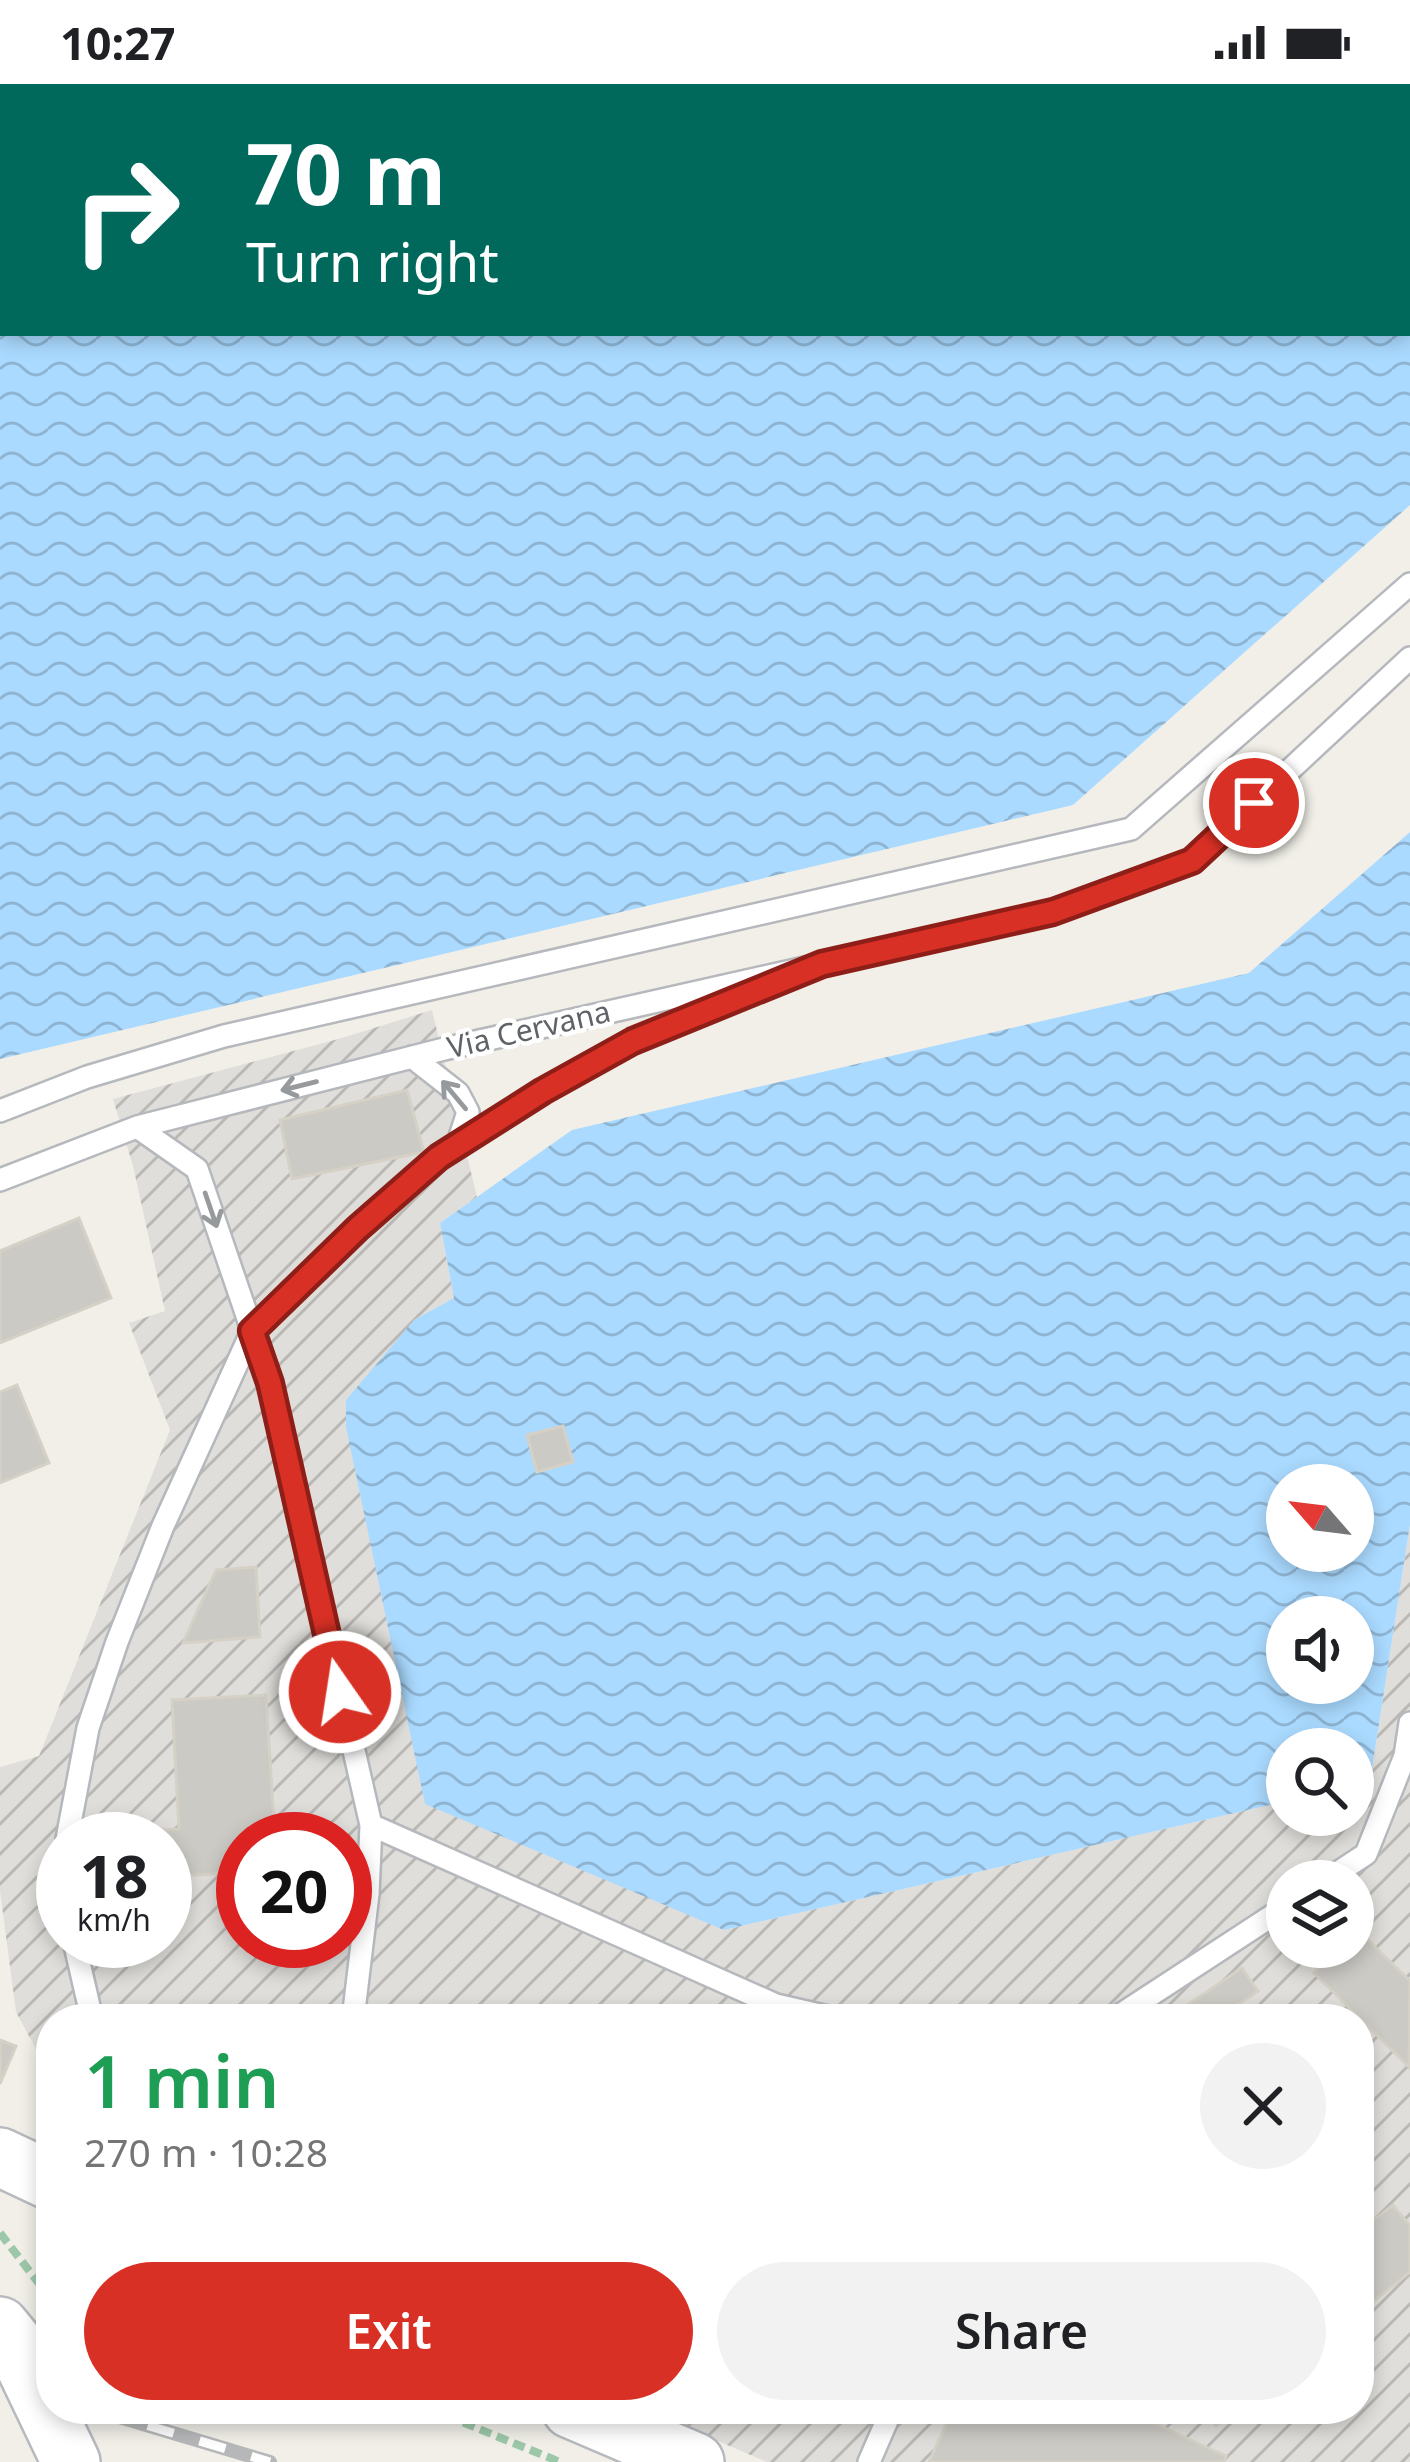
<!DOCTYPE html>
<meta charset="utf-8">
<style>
:root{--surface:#fff;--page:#f2f2f2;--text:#202124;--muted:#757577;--accent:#d93025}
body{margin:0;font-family:"Noto Sans",sans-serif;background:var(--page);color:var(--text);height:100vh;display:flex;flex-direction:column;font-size:45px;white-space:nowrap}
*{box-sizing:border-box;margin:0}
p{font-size:39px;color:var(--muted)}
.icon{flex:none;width:66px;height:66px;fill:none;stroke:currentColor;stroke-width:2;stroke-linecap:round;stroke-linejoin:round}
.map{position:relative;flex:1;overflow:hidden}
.drawer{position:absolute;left:36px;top:1920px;width:1338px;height:420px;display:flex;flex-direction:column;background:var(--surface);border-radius:48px;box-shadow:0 6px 18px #0003}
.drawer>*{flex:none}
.hud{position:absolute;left:0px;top:0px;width:1410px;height:252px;box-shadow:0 6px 18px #0003;background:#00695c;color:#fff;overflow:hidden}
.needle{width:78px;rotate:298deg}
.controls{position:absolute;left:1266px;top:1380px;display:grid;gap:24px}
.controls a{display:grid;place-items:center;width:108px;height:108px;border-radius:50%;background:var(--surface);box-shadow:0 6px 18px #0003;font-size:60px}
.speed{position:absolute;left:36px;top:1728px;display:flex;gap:24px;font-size:60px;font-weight:700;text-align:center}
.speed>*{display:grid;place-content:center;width:156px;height:156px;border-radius:50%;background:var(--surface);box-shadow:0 6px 18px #0003;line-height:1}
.speed small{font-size:30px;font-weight:400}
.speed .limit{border:18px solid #d22;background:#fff;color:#111}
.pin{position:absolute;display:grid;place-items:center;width:102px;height:102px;color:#fff;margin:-51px;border:6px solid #fff;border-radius:50%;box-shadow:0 3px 12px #0007}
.me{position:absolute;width:132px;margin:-66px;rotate:347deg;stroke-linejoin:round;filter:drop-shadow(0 0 9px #0008)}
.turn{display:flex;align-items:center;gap:42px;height:252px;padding:0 48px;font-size:54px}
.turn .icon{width:156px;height:156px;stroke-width:2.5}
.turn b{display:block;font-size:84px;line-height:102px}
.round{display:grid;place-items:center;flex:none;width:126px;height:126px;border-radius:63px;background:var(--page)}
.headline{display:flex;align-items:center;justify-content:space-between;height:204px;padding:0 48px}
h1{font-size:72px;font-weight:600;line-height:90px;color:#1e9e55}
.cta{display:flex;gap:24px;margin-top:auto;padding:24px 48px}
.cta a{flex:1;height:138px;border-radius:72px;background:var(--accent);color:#fff;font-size:48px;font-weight:600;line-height:138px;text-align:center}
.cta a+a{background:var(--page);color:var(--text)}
.status{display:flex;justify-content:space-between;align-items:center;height:84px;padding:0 60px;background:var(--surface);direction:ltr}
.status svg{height:33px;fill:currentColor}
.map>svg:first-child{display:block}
.industrial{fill:url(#industrial-furrows);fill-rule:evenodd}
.water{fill:url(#water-waves);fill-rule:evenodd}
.building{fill:#cccac5;stroke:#d6d1c6;stroke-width:3}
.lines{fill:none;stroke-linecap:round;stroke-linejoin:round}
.lane-casing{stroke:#b5b8bc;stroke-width:26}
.secondary-casing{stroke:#b6babf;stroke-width:62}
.path{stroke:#9cc7a9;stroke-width:8;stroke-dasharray:12 6;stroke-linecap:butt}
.lane{stroke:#fff;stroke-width:21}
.secondary{stroke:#fff;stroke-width:57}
.rail-casing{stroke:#b6b7b8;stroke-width:14}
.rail{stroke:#fff;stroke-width:9;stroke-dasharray:27;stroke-linecap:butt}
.oneway{stroke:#979a9d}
.route-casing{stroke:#8d1f18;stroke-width:30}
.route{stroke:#d93025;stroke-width:21}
.labels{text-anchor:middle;stroke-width:9;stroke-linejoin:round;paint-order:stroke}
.street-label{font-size:30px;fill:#5f6368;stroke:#fff}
</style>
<div class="status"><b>10:27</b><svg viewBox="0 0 49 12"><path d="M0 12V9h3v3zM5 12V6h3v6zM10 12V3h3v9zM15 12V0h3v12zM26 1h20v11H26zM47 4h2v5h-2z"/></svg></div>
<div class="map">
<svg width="1410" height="2378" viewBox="0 0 1410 2378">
<defs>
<pattern id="industrial-furrows" width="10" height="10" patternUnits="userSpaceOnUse" patternTransform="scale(3)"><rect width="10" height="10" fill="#e0deda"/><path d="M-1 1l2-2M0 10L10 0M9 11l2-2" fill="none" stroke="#b9b8b5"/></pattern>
<pattern id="water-waves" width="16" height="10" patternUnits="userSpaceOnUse" patternTransform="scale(3)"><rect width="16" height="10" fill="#aadaff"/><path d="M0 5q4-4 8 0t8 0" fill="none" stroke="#8eb4d2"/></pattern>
</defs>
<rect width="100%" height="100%" fill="#f1efe8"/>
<path class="industrial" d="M432 926 477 1113 440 1139 454 1214 414 1236 724 1846 1287 1717V1731H1353V1702L1370 1698 1410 1440V2378H767L643 2325H1359V1935H51V1993L16 1928 0 1807V1683L39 1672 170 1346 129 1239 165 1227 133 1082 113 1015 342 954ZM63 1755H165V1857H63ZM243 1755H345V1857H243ZM1287 1797H1353V1863H1287Z"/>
<path class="water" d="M0 0H1410V421L1073 721 0 975ZM3 3H1407V249H3Z
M1410 748V1440L1370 1698 1353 1702V1665H1287V1717L724 1846 425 1720 346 1343V1316L414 1236 454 1214 440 1139 572 1046 1249 889ZM1287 1401H1353V1467H1287ZM1287 1533H1353V1599H1287Z"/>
<path class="building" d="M407 1006 424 1068 292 1095 280 1036Z
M79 1134 111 1214 0 1259V1167Z
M17 1301 49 1379 0 1399V1308Z
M563 1342 573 1378 537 1388 527 1351Z
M256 1483 260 1553 183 1559 216 1486Z
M266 1611 275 1755H243V1788L165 1793V1755H146L145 1747 179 1745 172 1616Z
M1356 1844 1410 1897 1409 1983 1314 1889 1338 1863H1353Z
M1242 1884 1258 1907 1217 1935H1166Z
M0 1956 16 1962 0 2000Z
M1359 2114 1375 2135 1393 2121 1410 2142V2188L1359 2229Z
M953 2325H1123L1226 2372 1224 2378H929Z
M1202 2325H1238L1216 2342Z"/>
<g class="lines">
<g class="lane-casing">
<path id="lane" d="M412 973 458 1009 468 1028 457 1062
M0 1027 87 993 224 952 1131 745 1410 500
M137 1043 197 1085 270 1299 371 1741 776 1921 837 1935
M0 1096 137 1043 444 965 1053 828 1192 777 1410 574
M67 1755 88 1644 117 1558 163 1442 252 1247 358 1144 439 1073 543 1007 633 957 766 903
M1325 1797 1366 1770 1405 1672 1410 1639
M74 1857 92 1935
M353 1935 368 1810 371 1741
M1114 1935 1287 1822
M869 2378 892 2325"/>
</g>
<g class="secondary-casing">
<path id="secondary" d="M0 2073 51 2097
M0 2242 14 2259 71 2378
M571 2325 695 2378"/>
</g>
<path class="path" d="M0 2149 51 2215
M430 2325 560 2378"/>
<use href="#lane" class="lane"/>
<use href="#secondary" class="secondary"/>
<g class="rail-casing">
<path id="rail" d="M96 2326 270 2378"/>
</g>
<use href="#rail" class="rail"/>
</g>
<defs><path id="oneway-shaft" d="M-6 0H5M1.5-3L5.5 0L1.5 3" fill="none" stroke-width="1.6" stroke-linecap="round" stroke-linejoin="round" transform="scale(3)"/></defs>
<g class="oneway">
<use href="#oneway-shaft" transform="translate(299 1002) rotate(166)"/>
<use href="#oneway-shaft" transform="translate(454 1011) rotate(-130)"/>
<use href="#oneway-shaft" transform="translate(211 1126) rotate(71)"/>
</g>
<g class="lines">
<g class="route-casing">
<path id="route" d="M340 1608 270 1299 252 1247 358 1144 439 1073 543 1007 633 957 822 880 1053 828 1192 777 1254 719"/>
</g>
<use href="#route" class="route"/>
</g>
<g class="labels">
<g class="street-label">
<text transform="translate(529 946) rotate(-13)" y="10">Via Cervana</text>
</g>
</g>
</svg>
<div class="controls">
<a><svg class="needle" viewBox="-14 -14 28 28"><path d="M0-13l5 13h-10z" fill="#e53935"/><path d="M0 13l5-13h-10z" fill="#757577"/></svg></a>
<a><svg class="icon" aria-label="sound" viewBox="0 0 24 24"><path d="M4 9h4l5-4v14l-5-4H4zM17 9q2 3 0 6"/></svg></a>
<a><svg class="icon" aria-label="search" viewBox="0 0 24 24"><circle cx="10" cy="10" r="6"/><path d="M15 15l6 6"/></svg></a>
<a><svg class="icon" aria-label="layers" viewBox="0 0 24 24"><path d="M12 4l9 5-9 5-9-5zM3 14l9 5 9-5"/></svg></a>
</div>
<div class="speed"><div>18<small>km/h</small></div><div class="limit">20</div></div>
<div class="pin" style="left:1254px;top:719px;background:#d93025"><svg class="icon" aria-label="arrive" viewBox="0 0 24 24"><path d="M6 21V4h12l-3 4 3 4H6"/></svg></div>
<svg class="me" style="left:340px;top:1608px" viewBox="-20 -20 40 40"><circle r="17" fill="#d93025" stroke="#fff" stroke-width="3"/><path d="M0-11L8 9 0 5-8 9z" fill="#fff"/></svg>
<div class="hud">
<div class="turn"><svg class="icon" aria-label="right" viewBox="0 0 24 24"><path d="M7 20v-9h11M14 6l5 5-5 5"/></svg><div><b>70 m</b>Turn right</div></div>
</div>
<section class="drawer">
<div class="headline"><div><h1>1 min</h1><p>270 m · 10:28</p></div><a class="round"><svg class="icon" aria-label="close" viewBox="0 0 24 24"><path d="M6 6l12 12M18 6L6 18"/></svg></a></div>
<div class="cta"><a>Exit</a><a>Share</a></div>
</section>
</div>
